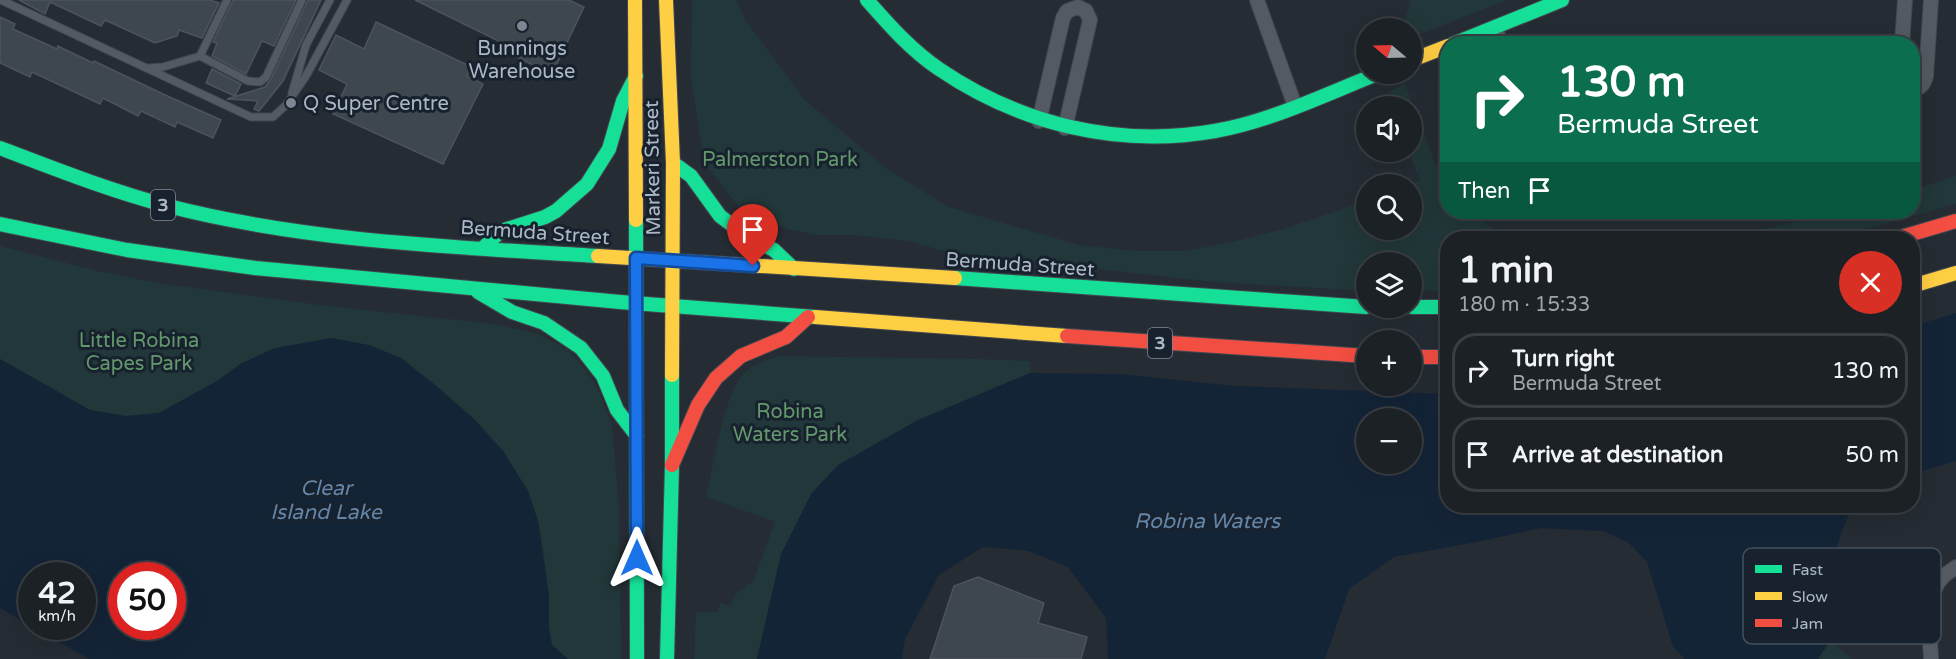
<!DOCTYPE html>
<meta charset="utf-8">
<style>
:root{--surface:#1c2126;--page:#292e32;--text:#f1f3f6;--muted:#a0a3a7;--line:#3a3e43}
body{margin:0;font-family:"Varela Round",sans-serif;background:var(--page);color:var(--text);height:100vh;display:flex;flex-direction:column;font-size:22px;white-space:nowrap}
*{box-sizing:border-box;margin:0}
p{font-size:20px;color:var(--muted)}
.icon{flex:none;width:33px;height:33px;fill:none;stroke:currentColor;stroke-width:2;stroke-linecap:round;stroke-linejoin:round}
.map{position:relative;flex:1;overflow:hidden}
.details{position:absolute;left:1440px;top:231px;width:480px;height:282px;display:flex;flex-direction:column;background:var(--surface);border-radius:24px;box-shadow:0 6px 24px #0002,0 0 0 2px var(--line)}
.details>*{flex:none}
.banner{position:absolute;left:1440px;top:36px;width:480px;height:183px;border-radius:24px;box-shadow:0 6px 24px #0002,0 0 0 2px var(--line);background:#0b6e4f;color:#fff;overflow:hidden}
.needle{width:39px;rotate:289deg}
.controls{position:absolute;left:1356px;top:18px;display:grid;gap:12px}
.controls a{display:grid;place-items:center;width:66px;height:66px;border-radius:50%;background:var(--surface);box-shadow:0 6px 24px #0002,0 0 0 2px var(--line);font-size:30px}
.speed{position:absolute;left:18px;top:562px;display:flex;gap:12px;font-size:30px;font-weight:700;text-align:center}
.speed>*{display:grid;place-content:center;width:78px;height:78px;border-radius:50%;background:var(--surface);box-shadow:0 6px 24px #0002,0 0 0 2px var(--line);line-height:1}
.speed small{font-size:15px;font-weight:400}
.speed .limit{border:9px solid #d22;background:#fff;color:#111}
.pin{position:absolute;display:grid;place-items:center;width:51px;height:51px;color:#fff;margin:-62px -26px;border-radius:50% 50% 50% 0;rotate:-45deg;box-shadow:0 0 6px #0007}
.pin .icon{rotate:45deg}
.me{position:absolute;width:66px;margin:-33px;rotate:0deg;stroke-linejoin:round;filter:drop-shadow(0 0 4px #0008)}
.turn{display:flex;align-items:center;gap:21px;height:126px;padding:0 18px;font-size:27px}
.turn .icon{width:78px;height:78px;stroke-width:2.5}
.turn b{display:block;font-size:42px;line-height:51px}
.then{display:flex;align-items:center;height:57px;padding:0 18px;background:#0003;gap:12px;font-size:22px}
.round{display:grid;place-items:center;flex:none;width:63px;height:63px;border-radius:32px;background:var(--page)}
.headline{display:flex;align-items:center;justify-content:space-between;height:102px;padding:0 18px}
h1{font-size:36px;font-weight:700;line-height:45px}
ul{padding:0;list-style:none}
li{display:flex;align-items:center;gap:18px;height:75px;margin:0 12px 9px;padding:0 6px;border:3px solid var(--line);border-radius:24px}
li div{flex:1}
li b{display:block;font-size:22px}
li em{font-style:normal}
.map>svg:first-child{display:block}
.green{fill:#223739}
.water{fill:#142437;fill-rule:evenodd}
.building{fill:#3f474e;stroke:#4c535c;stroke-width:1.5}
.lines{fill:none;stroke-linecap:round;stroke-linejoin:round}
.lane-casing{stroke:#424850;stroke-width:9}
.street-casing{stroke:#424850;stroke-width:16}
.fast-casing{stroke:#424850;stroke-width:16}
.slow-casing{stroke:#424850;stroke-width:16}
.jam-casing{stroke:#424850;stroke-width:16}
.lane{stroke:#545a62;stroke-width:7}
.street{stroke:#545a62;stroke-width:14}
.fast{stroke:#16e098;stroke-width:14}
.slow{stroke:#ffcf43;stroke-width:14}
.jam{stroke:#f24e42;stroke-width:14}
.route-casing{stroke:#114b97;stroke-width:15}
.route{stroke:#1a73e8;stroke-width:10}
.poi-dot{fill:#7d8793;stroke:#18222e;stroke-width:2}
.labels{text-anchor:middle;stroke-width:6;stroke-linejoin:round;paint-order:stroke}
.shield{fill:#18222e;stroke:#808b98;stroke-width:1.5}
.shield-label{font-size:18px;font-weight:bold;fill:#adb8c6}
.poi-label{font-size:20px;fill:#adb8c6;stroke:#18222e}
.park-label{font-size:20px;fill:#63986c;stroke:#18222e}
.street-label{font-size:20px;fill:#adb8c6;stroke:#18222e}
.water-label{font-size:21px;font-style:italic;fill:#6385a8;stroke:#18222e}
.key{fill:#18222e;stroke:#454f5c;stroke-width:1.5}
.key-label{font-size:16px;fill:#adb8c6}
</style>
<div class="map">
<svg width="1956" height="659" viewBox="0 0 1956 659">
<rect width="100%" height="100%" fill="#252c33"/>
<path class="green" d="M692 0H736L746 21 805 100 887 169 949 207 1079 245 1135 251H1183L1233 242 1283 229 1366 201V230H1412L1410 184 1420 181 1409 152H1412V106H1392L1387 92 1405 84 1447 195 1448 212H1469L1489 226 1511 238H1448L1447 291H1412V262H1366V291L1214 282 952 253 907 241 853 235H816L788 229 743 212 704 163 691 79Z
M1411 0H1507L1412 37V28H1402Z
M1956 176V204L1835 238H1719L1845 212H1912L1913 190Z
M0 246 98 271 158 283 320 305 494 324 535 333 567 349 587 371 599 391 612 426 619 507 621 659H568L552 645 549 628V596L544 554 538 521 528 491 503 451 475 420 434 384 242 363 217 381 159 413 126 416 90 410 0 359Z
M780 356 979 359 1030 361V373L916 421 781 554 757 659H694L696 612H717L720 603 730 606 736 593 742 590 748 583 752 584 775 522 706 497C713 468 724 394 743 374 753 364 767 360 780 356Z
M1830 641 1852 659H1818Z"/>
<path class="water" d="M1956 313V461L1913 474V326Z
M331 338 369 345 401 358 434 384 475 420 503 451 528 491 538 521 549 596V628L552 645 568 659H89L33 627H82V576H32L31 626 0 608V359L90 410 126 416 159 413 217 381 242 363 275 348ZM122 576H172V627H122Z
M1030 373 1120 374 1236 386 1447 394 1448 506H1856L1850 511 1837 545 1830 641 1818 659H1685L1673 647 1647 562 1629 543 1604 531 1541 528 1476 542 1394 557 1349 589 1325 659H1108L1106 618 1068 567 1029 551 983 547 939 575 905 639 902 659H757L781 554 811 494 838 465 916 421ZM1366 418H1412V464H1366Z"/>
<path class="building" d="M19 0H210L219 3 202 38 179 30 177 36 155 43 105 20 101 26 50 2 45 14Z
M233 0H296L274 46 262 41 246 74 212 56 217 43 213 42Z
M308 0H321L283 81 259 111 254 109 258 101 227 99 265 87 271 79Z
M415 0H569L584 7 552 74 504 51 507 45Z
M0 17 15 24 13 29 57 49 58 46 93 63 94 61 163 94 221 120 213 138 177 122 175 127 141 111 138 116 103 98 100 104 32 72 30 77 0 63Z
M376 22 472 67 467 76 483 84 443 164 333 114 347 84 319 70 336 35 364 49Z
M212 69 241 84 235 96 206 83Z
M978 577 1044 603 1038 623 1087 637 1081 659H930L954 586Z"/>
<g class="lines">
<g class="lane-casing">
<path id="lane" d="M1 0 251 117H273L286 105 306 76 347 0
M200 56 227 0
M149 68 163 67 200 56 248 81 260 82 266 77 302 0
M292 93 306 45 330 0"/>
</g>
<g class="street-casing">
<path id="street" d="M1257 0 1295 106
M1495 27 1501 44
M1902 44 1905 0
M1912 90C1921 88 1924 84 1926 76L1931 0
M1039 121 1063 18 1067 11 1078 7 1086 11 1090 20 1065 128
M1931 659C1930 638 1926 595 1941 579 1945 574 1951 571 1956 567"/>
</g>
<g class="fast-casing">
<path id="fast" d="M867 0C889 25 911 50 939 69 1020 124 1117 148 1215 131 1271 121 1324 95 1377 74
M1453 44 1562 0
M0 148C55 169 111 191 168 206 309 242 454 247 598 256
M673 163 691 176 720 216 748 237 774 250 794 269
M636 220 637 659
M0 224 127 250 255 268 620 302 815 317
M483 248 501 231 545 217 556 211 587 184 609 149 623 101 636 76
M955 278 1366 307
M478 292 512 312 544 323 581 348 603 376 617 410 637 436
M1412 307H1448
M667 659 672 465V375"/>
</g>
<g class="slow-casing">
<path id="slow" d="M635 0 636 220
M666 0 673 163 672 375
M1412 60 1448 46
M598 256 955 278
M1912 286 1956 273
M815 317 1067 336"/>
</g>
<g class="jam-casing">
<path id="jam" d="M1898 238 1956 221
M1067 336 1366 356
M1412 357H1448
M672 465 698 405 716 378 741 356 786 337 808 317"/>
</g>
<use href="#lane" class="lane"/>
<use href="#street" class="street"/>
<use href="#fast" class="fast"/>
<use href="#slow" class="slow"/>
<use href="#jam" class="jam"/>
</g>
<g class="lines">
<g class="route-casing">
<path id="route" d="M637 558 636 258 753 266"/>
</g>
<use href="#route" class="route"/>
</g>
<g class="poi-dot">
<circle cx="522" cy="26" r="6"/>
<circle cx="291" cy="103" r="6"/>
</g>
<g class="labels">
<g class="shield">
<rect x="151" y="190" width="24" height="30" rx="4.5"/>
<rect x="1148" y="328" width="24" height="30" rx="4.5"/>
</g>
<g class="shield-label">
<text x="163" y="211">3</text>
<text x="1160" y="349">3</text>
</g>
<g class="poi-label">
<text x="522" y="55">Bunnings<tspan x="522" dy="23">Warehouse</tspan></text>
<text x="303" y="110" text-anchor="start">Q Super Centre</text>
</g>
<g class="park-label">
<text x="780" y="166">Palmerston Park</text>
<text x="139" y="347">Little Robina<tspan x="139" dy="23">Capes Park</tspan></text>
<text x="790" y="418">Robina<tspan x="790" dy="23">Waters Park</tspan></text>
</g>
<g class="street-label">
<text transform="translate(652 168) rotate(-91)" y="7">Markeri Street</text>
<text transform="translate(535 232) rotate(4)" y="7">Bermuda Street</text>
<text transform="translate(1020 264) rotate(4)" y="7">Bermuda Street</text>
</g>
<g class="water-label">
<text x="326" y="495">Clear<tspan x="326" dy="24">Island Lake</tspan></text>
<text x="1207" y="528">Robina Waters</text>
</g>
</g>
<rect x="1743" y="548" width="198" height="96" rx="9" class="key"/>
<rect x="1755" y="565" width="27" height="8" fill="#16e098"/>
<rect x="1755" y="592" width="27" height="8" fill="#ffcf43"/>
<rect x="1755" y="619" width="27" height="8" fill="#f24e42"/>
<g class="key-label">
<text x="1792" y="575">Fast</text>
<text x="1792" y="602">Slow</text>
<text x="1792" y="629">Jam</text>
</g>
</svg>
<div class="controls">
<a><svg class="needle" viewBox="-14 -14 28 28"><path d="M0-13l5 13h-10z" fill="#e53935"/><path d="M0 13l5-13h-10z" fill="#a0a3a7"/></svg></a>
<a><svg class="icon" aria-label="sound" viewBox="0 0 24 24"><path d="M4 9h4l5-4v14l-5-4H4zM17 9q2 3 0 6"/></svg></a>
<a><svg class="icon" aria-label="search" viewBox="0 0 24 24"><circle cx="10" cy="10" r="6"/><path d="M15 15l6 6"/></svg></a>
<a><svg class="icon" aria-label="layers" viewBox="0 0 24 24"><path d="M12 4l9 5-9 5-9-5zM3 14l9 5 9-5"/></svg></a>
<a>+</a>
<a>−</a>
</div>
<div class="speed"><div>42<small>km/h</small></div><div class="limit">50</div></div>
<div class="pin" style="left:753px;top:266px;background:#d93025"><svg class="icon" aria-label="arrive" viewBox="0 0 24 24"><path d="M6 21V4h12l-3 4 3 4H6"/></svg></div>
<svg class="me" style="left:637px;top:558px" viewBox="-20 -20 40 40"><path d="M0-17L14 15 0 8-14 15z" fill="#1a73e8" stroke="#fff" stroke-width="4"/></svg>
<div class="banner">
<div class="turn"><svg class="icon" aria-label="right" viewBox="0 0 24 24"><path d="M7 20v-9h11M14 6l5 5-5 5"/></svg><div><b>130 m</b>Bermuda Street</div></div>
<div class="then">Then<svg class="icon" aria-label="arrive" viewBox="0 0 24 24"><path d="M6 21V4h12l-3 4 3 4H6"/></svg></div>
</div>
<section class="details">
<div class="headline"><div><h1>1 min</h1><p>180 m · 15:33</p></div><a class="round" style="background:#d93025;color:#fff"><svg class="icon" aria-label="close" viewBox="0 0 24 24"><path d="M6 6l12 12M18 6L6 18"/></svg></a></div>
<ul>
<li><svg class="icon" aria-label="right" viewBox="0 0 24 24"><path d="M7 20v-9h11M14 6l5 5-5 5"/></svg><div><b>Turn right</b><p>Bermuda Street</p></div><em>130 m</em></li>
<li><svg class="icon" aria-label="arrive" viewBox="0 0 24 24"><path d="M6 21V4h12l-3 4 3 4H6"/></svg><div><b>Arrive at destination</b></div><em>50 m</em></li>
</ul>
</section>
</div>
